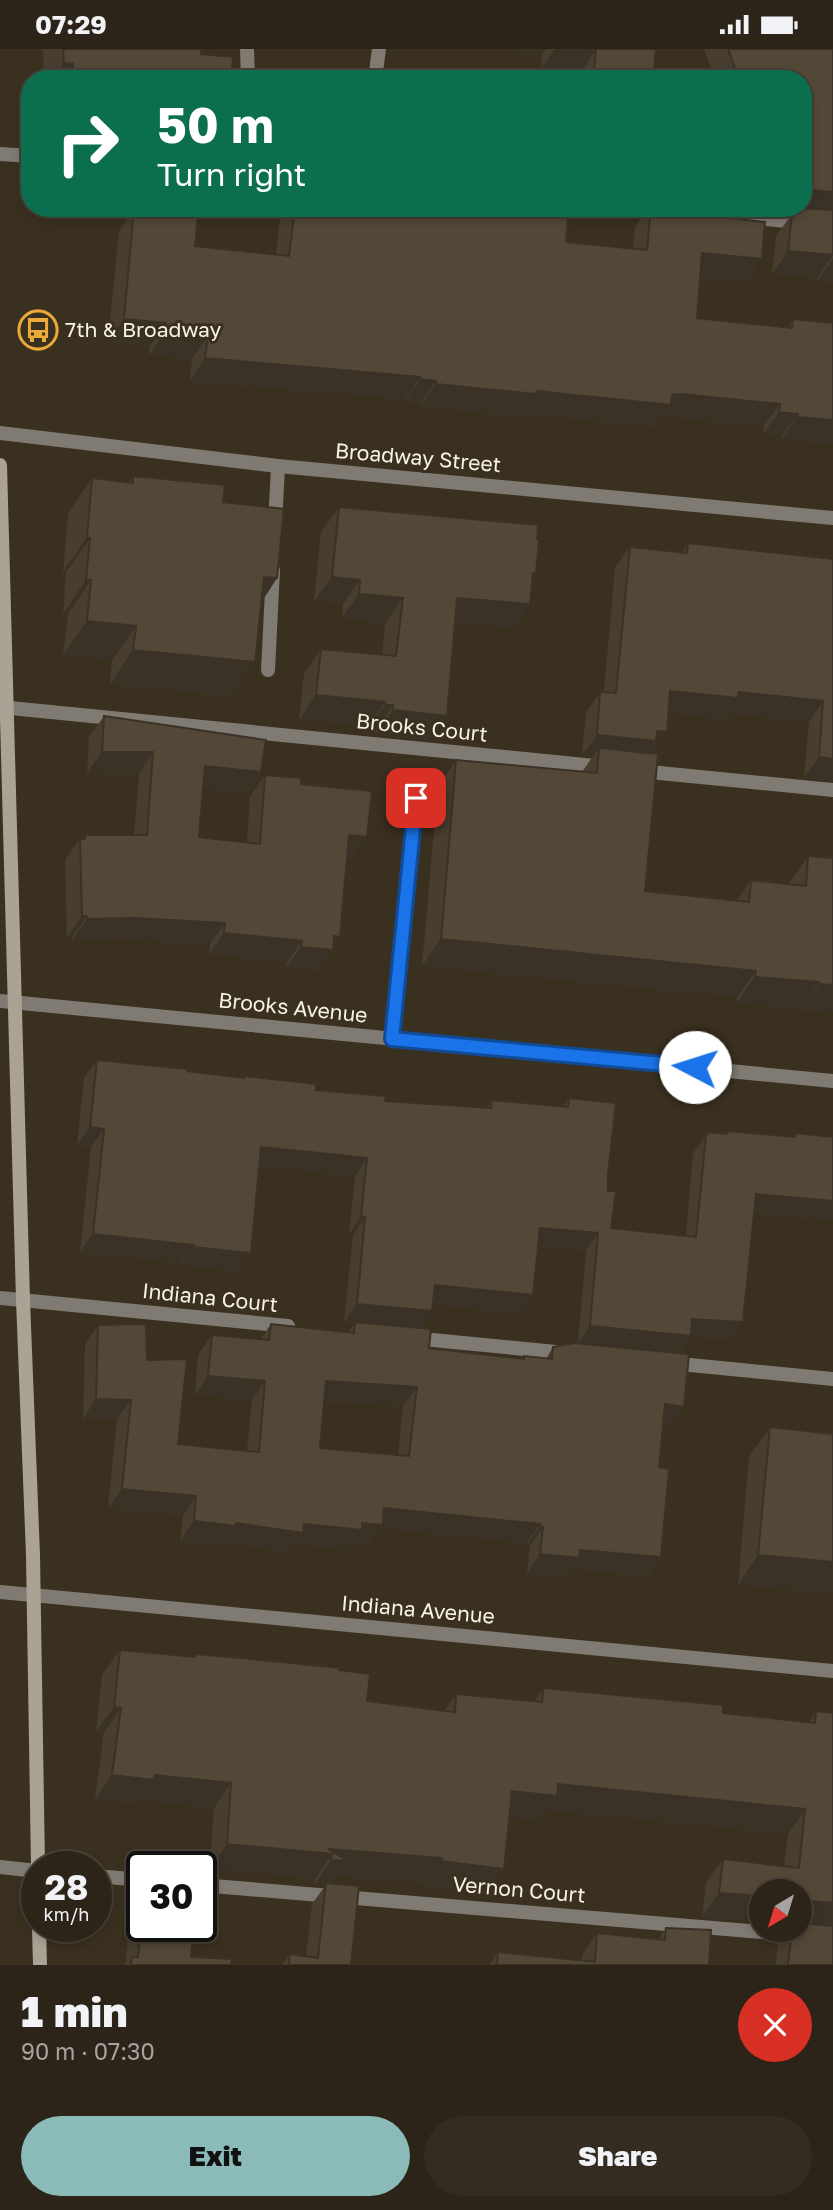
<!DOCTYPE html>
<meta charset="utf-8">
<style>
:root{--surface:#2c2418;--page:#342c21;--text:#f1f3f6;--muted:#a6a4a2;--line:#484137;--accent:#8bbbb9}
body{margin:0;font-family:"Golos Text",sans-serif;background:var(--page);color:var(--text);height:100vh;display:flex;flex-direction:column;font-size:26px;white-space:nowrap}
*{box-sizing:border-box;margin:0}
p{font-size:23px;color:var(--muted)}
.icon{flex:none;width:38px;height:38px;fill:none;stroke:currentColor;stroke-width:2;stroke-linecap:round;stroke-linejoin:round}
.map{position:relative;height:1916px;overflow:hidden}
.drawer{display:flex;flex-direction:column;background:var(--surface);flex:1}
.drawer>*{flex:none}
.guide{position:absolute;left:21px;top:21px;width:791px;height:147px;border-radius:28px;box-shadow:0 4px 10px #0003,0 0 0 2px var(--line);background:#0b6e4f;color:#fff;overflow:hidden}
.needle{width:46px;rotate:218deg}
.controls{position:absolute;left:749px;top:1830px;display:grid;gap:14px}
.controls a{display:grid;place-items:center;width:63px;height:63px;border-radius:50%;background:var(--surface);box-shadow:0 4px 10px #0003,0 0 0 2px var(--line);font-size:35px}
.speed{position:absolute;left:21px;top:1802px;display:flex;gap:14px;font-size:35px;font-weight:700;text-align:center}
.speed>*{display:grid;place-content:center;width:91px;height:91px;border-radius:50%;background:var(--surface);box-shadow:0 4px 10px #0003,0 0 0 2px var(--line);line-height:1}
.speed small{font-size:18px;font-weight:400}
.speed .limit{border:4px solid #111;border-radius:10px;background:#fff;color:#111}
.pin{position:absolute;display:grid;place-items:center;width:60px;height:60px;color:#fff;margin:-30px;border-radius:14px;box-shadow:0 4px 10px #0006}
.me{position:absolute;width:77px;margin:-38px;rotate:275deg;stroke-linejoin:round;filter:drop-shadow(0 0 5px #0008)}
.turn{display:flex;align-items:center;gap:24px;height:147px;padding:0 21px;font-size:32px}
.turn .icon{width:91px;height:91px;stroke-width:2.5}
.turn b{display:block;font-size:49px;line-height:60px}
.round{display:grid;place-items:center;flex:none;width:74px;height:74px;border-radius:37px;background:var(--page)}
.overview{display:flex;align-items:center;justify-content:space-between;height:119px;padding:0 21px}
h1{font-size:42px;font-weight:800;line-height:52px}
.action{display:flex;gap:14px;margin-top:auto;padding:14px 21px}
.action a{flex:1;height:80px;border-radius:42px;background:var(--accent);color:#111;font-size:28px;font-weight:800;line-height:80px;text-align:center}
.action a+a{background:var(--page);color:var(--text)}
.status{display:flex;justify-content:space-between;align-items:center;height:49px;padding:0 35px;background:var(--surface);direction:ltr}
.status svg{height:19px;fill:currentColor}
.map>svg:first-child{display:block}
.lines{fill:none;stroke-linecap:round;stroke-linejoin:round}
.lane{stroke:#7f7a72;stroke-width:14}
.street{stroke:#7f7a72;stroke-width:14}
.secondary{stroke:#aba296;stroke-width:14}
.wall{fill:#473e30;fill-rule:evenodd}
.shaded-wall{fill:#3a3227}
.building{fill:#534838;stroke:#3a3227;stroke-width:2;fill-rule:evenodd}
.route-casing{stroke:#114b97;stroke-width:18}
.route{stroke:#1a73e8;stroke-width:12}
.labels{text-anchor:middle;stroke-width:6;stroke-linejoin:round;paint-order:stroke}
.poi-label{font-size:21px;fill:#f7f1e7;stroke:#3a3020;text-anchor:start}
.street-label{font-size:21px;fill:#f7f1e7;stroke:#3a3020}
</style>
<div class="status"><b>07:29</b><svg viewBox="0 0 49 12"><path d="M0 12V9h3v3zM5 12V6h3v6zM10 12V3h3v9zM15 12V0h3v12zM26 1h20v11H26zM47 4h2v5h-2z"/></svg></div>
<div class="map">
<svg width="833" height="1916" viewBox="0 0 833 1916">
<rect width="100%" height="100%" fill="#3a3020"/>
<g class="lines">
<path class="lane" d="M247 0 248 30
M375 30 379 0
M0 105 30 107
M695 164 833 176
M275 476 278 417
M268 621 273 521
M0 658 605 718
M639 722 833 741
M392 990 416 749
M0 1249 288 1277
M412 1289 566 1304
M670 1314 833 1330
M0 1818 37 1822
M96 1827 142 1831
M201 1836 833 1889"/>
<path class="street" d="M0 384 278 417 833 469
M0 952 833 1032
M0 1543 833 1622"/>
<path class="secondary" d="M0 416 23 1251 33 1506 38 1818
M39 1878 40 1916"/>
</g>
<path class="wall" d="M43 0H201V5L231 30H44Z
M517 0H656L653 30H579L580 24 541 20 542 5 516 3Z
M698 0H833V234L817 232V229L772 225 776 187 792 165 794 163 783 162 784 159H803V30H715L704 0Z
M281 159H569L566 193 633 200 635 178 649 159H692L713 167 762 210 746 233 700 228 697 269 788 278 793 270 833 274V395L781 391 782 387 763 385 764 377 665 368H663L655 378 523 365 520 368 420 357 421 354 404 353 405 350 190 332 192 310 149 306 150 297 108 292 119 182 134 160 195 197 276 206Z
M133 427 223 453 277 529 262 552 231 647 110 635 112 611 63 606 68 565H63L66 523H63L68 464 92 429 129 433Z
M339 458 532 529 513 579 455 574 430 691 375 686 376 680H368V677L299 671 304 625 321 600 382 606 385 574 342 569 343 555 314 552 321 483Z
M688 494 833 510V732L804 728 809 673 728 664 724 670 669 664 667 683 653 704 645 842 737 851 751 831 790 835V833L808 807 833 964 800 961 801 959 736 954 737 948 422 917 438 737 456 711 582 723 593 707 582 706 586 663 600 643H604L615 518 630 498 682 503Z
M104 667 261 723 247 744 203 739 199 788 247 793 250 747 265 726 301 735 367 788 352 809H347L333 901 318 922 286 919 287 913 209 905 210 895 121 890 72 891V888H67L65 811 80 790H82L85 786H134L139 725 87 724 89 688Z
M97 1011 243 1029 245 1027 316 1041 385 1052 487 1059 492 1051 563 1057 569 1049 608 1125V1142L611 1179 686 1187 693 1104 709 1083 725 1085 728 1082 793 1087 795 1084 833 1088V1171L754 1164 731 1291 690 1288 679 1304 670 1377 663 1376 659 1418 661 1508 648 1527 572 1520 566 1529 527 1524 530 1497H526L527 1494 380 1479 369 1495 353 1493 348 1501 295 1495 290 1503 224 1494 222 1496 180 1492 183 1467 108 1459 117 1370H83L85 1295 98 1276 147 1311 178 1395 247 1401 252 1351 195 1346 198 1306 212 1286 260 1291 271 1275 348 1283 355 1274 344 1273 353 1186 349 1185 355 1127 259 1117 238 1222 181 1216V1214L80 1203 91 1098 77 1096 84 1029ZM538 1198 586 1202 578 1294 553 1298 546 1310 524 1307 522 1310 429 1299 420 1279 432 1262 433 1256 520 1264ZM324 1352 403 1357 398 1406 320 1399Z
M770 1378 833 1544 738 1536 749 1408Z
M120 1601 193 1608 195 1605 339 1621 367 1652 444 1662 456 1645 534 1653 543 1639 723 1664 809 1673 816 1662 833 1916H776L778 1894 787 1881H792L800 1843 702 1868 706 1834 723 1810 784 1817 788 1785 547 1761 539 1772 510 1768 504 1820 487 1844 422 1837 424 1834 338 1827 332 1835 351 1916H282L290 1905 306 1907 312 1855 325 1837 314 1836 315 1830 210 1819 214 1759 140 1751 137 1755 95 1750 104 1683 96 1682 102 1626Z
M142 1849V1878L191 1908 231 1916H125L128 1890 135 1880 138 1855Z
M666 1879 709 1916H489L498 1903 582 1911 583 1905 597 1884 658 1890Z"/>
<path class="shaded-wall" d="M518 0H546L542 5 516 3Z
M555 0H585L596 1 580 24 541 20Z
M64 14 73 15 62 30H53Z
M803 140 833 143V168L803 159Z
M785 159H797L794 163 783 162Z
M788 202 833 206 817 229 772 225Z
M702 204 762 210 746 233 686 226Z
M833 209V234L817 232Z
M124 270 166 274 150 297 108 292Z
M165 283 208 287 192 310 149 306Z
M205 309 420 328 405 350 190 332Z
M420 330 436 332 421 354 404 353Z
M436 335 537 342 681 345 780 355 764 377 665 368H663L655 378 523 365 520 368 420 357Z
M779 363 798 365 782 387 763 385Z
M797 368 833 371V395L781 391Z
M87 488 90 489 66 523H63Z
M264 528 277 529 254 564Z
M332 528 360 531 343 555 314 552Z
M86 531H91L68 565H63Z
M359 545 403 549 385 574 342 569Z
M457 549 530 555 513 579 440 573Z
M87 572 136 577 112 611 63 606Z
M133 601 255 613 231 647 110 635Z
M670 642 739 643 823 652 809 673 728 664 724 670 656 663Z
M316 646 385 653 368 677 299 671Z
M385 656H393L376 680H368Z
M393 661 447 667 430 691 375 686Z
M657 682 667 683 653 704 599 699 593 707 582 706 597 686Z
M102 703H153L139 725 87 724Z
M819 708 833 710V732L804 728Z
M205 717 261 723 247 744 190 738Z
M349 786 367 788 352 809 334 807Z
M82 867H87L72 888H67Z
M135 869 225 874 210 895 121 890 72 891 87 870Z
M224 884 302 892 287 913 209 905Z
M334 887 340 888 331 901H333L318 922 286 919 301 898Z
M441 890 756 922 737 948 422 917Z
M755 928 819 933 801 959 736 954Z
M819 935 833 936V964L800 961Z
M90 1078 104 1080 91 1098 77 1096Z
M261 1098 367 1109 355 1127 248 1116Z
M756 1145 833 1152V1171L744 1163Z
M361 1167 365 1168 353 1186 349 1185Z
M540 1179 598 1184 586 1202 527 1197Z
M93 1185 194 1196 181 1214 80 1203Z
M193 1198 251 1204 238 1222 181 1216Z
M435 1236 533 1246 520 1264 422 1255Z
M357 1255 432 1262 420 1280 344 1273Z
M692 1270 743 1273 731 1291 690 1288 678 1305 578 1295 590 1277Z
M208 1327 265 1332 252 1351 195 1346Z
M326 1332 417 1338 403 1357 312 1351Z
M96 1350 131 1351 117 1370H83Z
M665 1355 684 1358 670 1377 651 1375Z
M122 1440 196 1447 183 1467 108 1459Z
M384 1459 540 1475 527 1494 380 1479 369 1495 353 1493 348 1501 295 1495 290 1503 224 1494 222 1496 180 1492 194 1472 304 1475 362 1474Z
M540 1478H543L530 1497H526Z
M580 1501 661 1508 648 1527 572 1520 566 1529 527 1524 540 1505Z
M758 1506 833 1513V1544L738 1536Z
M114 1658 121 1659 104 1683 96 1682Z
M112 1726H155L231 1734 214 1759 140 1751 137 1755 95 1750Z
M558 1735 805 1760 788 1785 547 1761 539 1772 495 1767 512 1742Z
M227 1795 328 1800 442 1809 424 1834 338 1827 331 1837 326 1834 325 1837 314 1836 331 1811 332 1805 315 1830 210 1819Z
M440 1812 504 1820 487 1844 422 1837Z
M719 1844 761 1847V1874L702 1868Z
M800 1851 833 1854V1880L800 1877Z"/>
<path class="building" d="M63 0H201V5L233 8 231 30H73V15L64 14Z
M585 0H656L653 30H593L596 1Z
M728 0H833V143L803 140V30H739Z
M295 159H569L566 193 647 201 651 159H692L714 161 713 167 765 173 762 210 702 204 697 269 792 279 793 270 833 274V371L797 368 798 365 779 363 780 355 681 345 672 346 671 356 537 342 536 345 436 335V332L420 330V328L205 309 208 287 165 283 166 274 124 270 134 160 198 165 195 197 289 207Z
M797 159 833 161V206L788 202 792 165H797Z
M133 427 225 436 223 453 284 460 277 529 264 528 255 613 133 601 136 577 87 572 91 531H86L90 489 87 488 92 429 133 434Z
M339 458 538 476 537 490H539L536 524H533L530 555 457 549 447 667 393 661V656H385V653L316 646 321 600 396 607 403 549 359 545 360 531 332 528Z
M688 494 833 510V710L819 708 823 652 739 643 738 649 670 642 667 683 657 682 656 692 597 686 600 643 616 644 630 498 687 504Z
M104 667 266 691 261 723 205 717 199 788 260 795 265 726 301 729V735L372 742 367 788 349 786 340 888 334 887 333 901 301 898 302 892 224 884 225 874 135 869 87 870V867H82L80 790H85V786H147L153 703H102Z
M599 699 658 705 645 842 749 853 751 831 806 837 808 807 833 809V936L819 935V933L755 928 756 922 441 890 456 711 597 724Z
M97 1011 187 1020V1022L244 1029 245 1027 316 1035V1041L386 1047 385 1052 491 1059 492 1051 568 1058 569 1049 616 1054 608 1125V1142H616L611 1179 696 1188 706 1086 709 1083 727 1085 728 1082 795 1088V1084L833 1088V1152L756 1145 743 1273 692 1270 691 1287 590 1277 598 1184 540 1179 533 1246 435 1236 432 1262 357 1255 365 1168 361 1167 367 1109 261 1098 251 1204 193 1198 194 1196 93 1185 104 1080 90 1078Z
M355 1273 431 1280 429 1299 524 1310V1307L552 1310 553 1298 574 1294 689 1305 684 1358 665 1355 659 1418 669 1420 661 1508 580 1501 579 1509 540 1505 543 1478H540V1475L384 1459 383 1476 362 1474V1481L304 1475 303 1484 236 1474V1477L194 1472 196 1447 122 1440 131 1351 96 1350 98 1276 146 1275 147 1311 187 1310 178 1395 259 1403 265 1332 208 1327 212 1286 269 1291 271 1275 354 1284ZM326 1332 417 1338 409 1407 320 1399Z
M770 1378 833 1385V1513L758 1506Z
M120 1601 195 1608V1605L231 1608 340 1619 339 1621 370 1625 367 1652 455 1663 456 1645 542 1653 543 1639 723 1656V1664L815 1674 816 1662 833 1664V1854L800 1851V1843H761V1847L719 1844 723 1810 799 1819 805 1760 558 1735 557 1747 512 1742 504 1820 440 1812 442 1809 328 1800 348 1812 331 1811 332 1805 227 1795 231 1734 155 1726 154 1731 112 1726 121 1659 114 1658Z
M326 1834 359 1837 351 1916H289L290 1905 318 1909Z
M800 1874 833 1877V1916H788L792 1881H800Z
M142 1876V1878H194L191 1908 232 1910 231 1916H131L132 1908H138Z
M666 1879 711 1881 709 1916H497L498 1903 595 1913 597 1884 665 1891Z"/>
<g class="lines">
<g class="route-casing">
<path id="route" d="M416 749 392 990 695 1018"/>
</g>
<use href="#route" class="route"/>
</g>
<defs>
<g id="bus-ring" transform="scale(2.0125)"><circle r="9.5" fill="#3a3020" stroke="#eaaa39" stroke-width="1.5"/><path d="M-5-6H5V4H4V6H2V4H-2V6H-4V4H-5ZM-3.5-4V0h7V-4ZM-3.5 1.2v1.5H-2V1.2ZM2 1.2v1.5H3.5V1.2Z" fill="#eaaa39"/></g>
</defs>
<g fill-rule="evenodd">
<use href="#bus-ring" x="38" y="281"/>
</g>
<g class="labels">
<g class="poi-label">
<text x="65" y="288">7th &amp; Broadway</text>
</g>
<g class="street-label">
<text transform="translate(418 409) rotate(5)" y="7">Broadway Street</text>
<text transform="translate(422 679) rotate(6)" y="7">Brooks Court</text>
<text transform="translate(293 959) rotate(6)" y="7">Brooks Avenue</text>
<text transform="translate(210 1249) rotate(6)" y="7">Indiana Court</text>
<text transform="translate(418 1561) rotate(5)" y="7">Indiana Avenue</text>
<text transform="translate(519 1841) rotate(5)" y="7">Vernon Court</text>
</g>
</g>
</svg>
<div class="controls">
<a><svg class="needle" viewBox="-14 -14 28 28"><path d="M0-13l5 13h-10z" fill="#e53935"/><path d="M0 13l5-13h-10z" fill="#a6a4a2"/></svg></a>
</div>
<div class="speed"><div>28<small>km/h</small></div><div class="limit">30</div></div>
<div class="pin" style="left:416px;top:749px;background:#d93025"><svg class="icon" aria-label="arrive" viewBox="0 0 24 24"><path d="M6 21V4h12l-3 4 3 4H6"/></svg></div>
<svg class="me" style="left:695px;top:1018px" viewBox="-20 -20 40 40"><circle r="19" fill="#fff"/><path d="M0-13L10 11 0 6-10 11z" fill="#1a73e8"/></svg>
<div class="guide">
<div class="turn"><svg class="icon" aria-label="right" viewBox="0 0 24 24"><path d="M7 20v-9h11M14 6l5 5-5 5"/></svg><div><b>50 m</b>Turn right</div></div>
</div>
</div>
<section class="drawer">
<div class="overview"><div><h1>1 min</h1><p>90 m · 07:30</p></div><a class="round" style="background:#d93025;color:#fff"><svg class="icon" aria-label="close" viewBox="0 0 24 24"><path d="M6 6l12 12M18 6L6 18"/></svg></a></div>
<div class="action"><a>Exit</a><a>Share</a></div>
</section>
